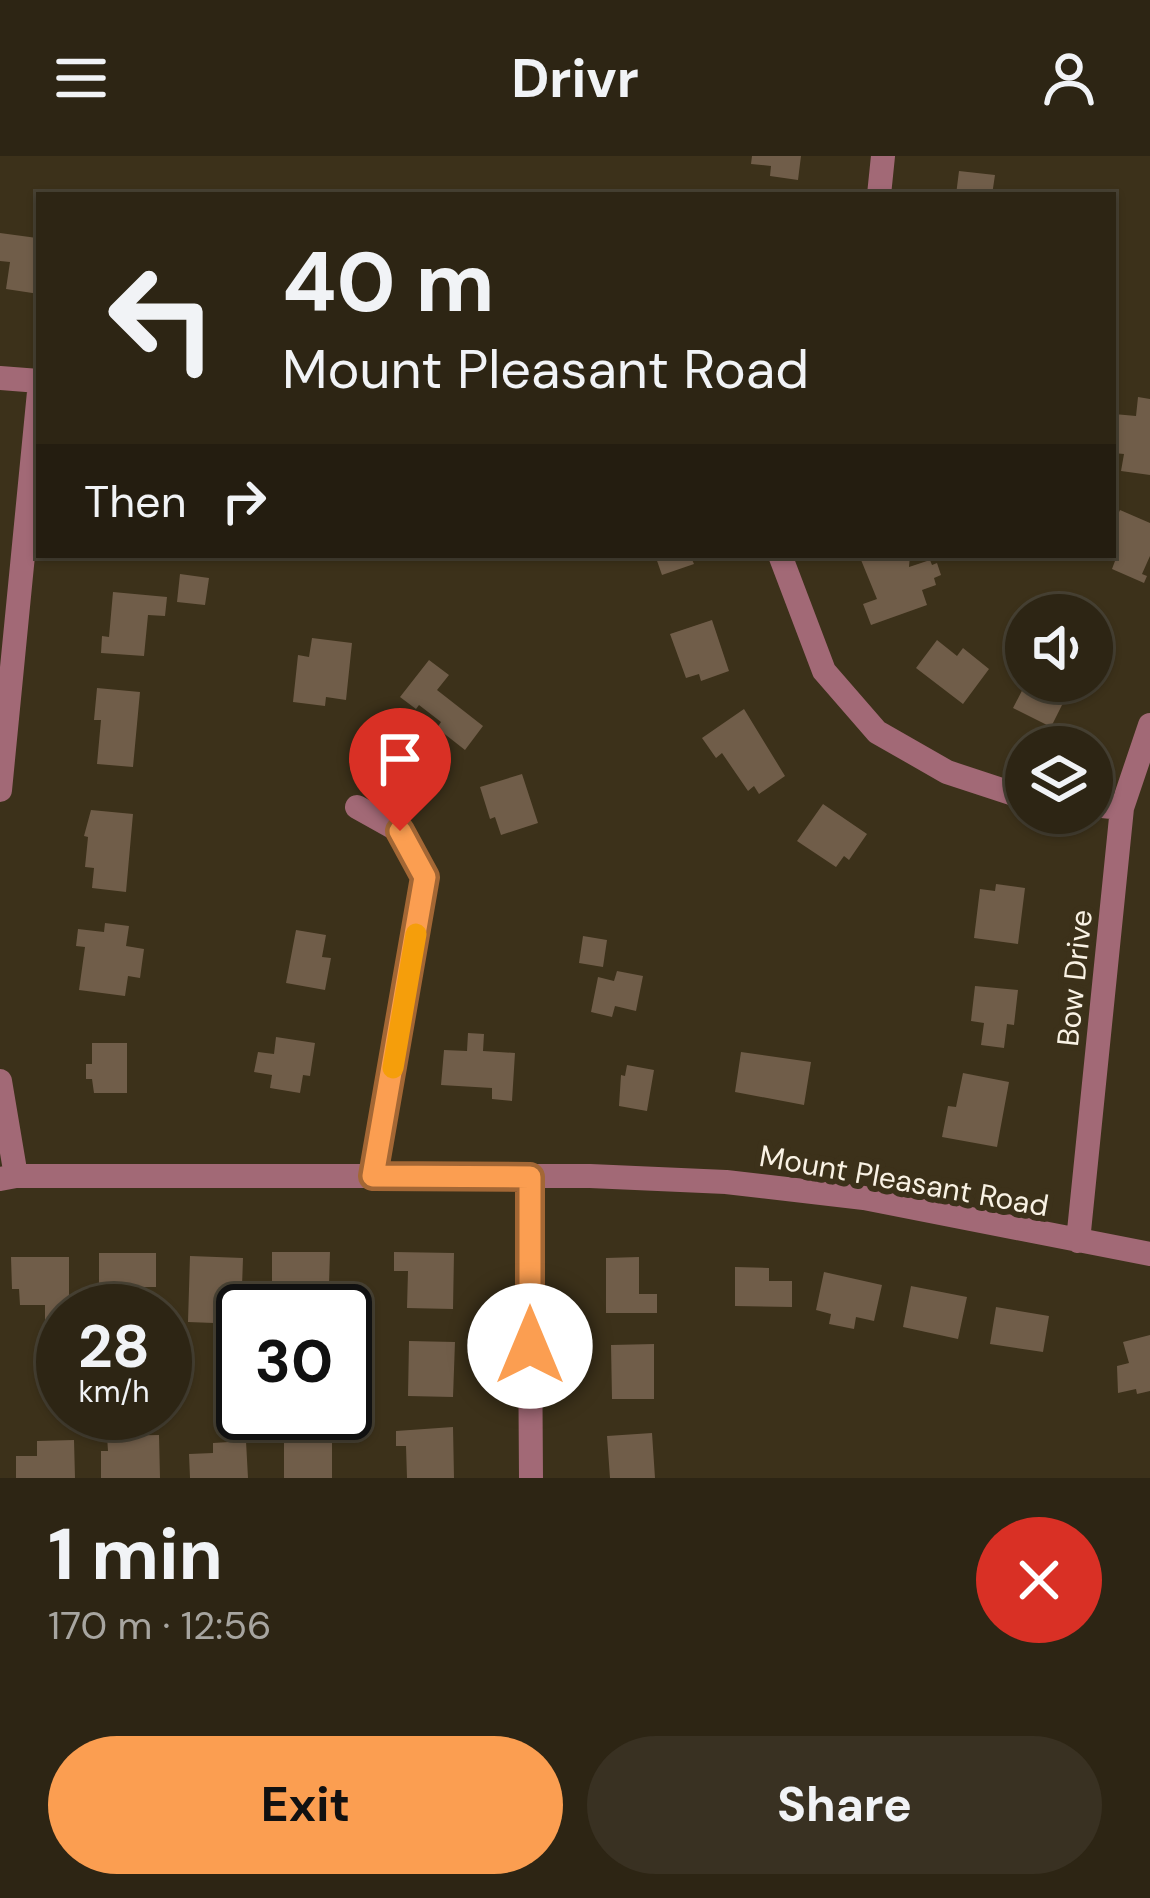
<!DOCTYPE html>
<meta charset="utf-8">
<style>
:root{--surface:#2d2514;--page:#393122;--text:#f1f3f6;--muted:#a7a5a0;--line:#484234;--accent:#fb9e51}
body{margin:0;font-family:"DM Sans",sans-serif;background:var(--page);color:var(--text);height:100vh;display:flex;flex-direction:column;font-size:45px;white-space:nowrap}
*{box-sizing:border-box;margin:0}
p{font-size:39px;color:var(--muted)}
.icon{flex:none;width:66px;height:66px;fill:none;stroke:currentColor;stroke-width:2;stroke-linecap:round;stroke-linejoin:round}
.map{position:relative;height:1322px;overflow:hidden}
.panel{display:flex;flex-direction:column;background:var(--surface);flex:1}
.panel>*{flex:none}
.banner{position:absolute;left:36px;top:36px;width:1080px;height:366px;border-radius:0px;box-shadow:0 3px 9px #0004,0 0 0 3px var(--line);background:#2d2514;color:var(--text);overflow:hidden}
.controls{position:absolute;left:1005px;top:438px;display:grid;gap:24px}
.controls a{display:grid;place-items:center;width:108px;height:108px;border-radius:50%;background:var(--surface);box-shadow:0 3px 9px #0004,0 0 0 3px var(--line);font-size:60px}
.speed{position:absolute;left:36px;top:1128px;display:flex;gap:24px;font-size:60px;font-weight:700;text-align:center}
.speed>*{display:grid;place-content:center;width:156px;height:156px;border-radius:50%;background:var(--surface);box-shadow:0 3px 9px #0004,0 0 0 3px var(--line);line-height:1}
.speed small{font-size:30px;font-weight:400}
.speed .limit{border:6px solid #111;border-radius:18px;background:#fff;color:#111}
.pin{position:absolute;display:grid;place-items:center;width:102px;height:102px;color:#fff;margin:-123px -51px;border-radius:50% 50% 50% 0;rotate:-45deg;box-shadow:0 0 12px #0007}
.pin .icon{rotate:45deg}
.me{position:absolute;width:132px;margin:-66px;rotate:0deg;stroke-linejoin:round;filter:drop-shadow(0 0 9px #0008)}
.turn{display:flex;align-items:center;gap:42px;height:252px;padding:0 48px;font-size:54px}
.turn .icon{width:156px;height:156px;stroke-width:2.5}
.turn b{display:block;font-size:84px;line-height:102px}
.then{display:flex;align-items:center;height:114px;padding:0 48px;background:#0003;gap:24px;font-size:45px}
.round{display:grid;place-items:center;flex:none;width:126px;height:126px;border-radius:63px;background:var(--page)}
.overview{display:flex;align-items:center;justify-content:space-between;height:204px;padding:0 48px}
h1{font-size:72px;font-weight:700;line-height:90px}
.action{display:flex;gap:24px;margin-top:auto;padding:24px 48px}
.action a{flex:1;height:138px;border-radius:72px;background:var(--accent);color:#111;font-size:48px;font-weight:700;line-height:138px;text-align:center}
.action a+a{background:var(--page);color:var(--text)}
header{display:flex;justify-content:space-between;align-items:center;height:156px;padding:0 48px;background:var(--surface);font-size:54px;font-weight:700}
.map>svg:first-child{display:block}
.building{fill:#705d49}
.lines{fill:none;stroke-linecap:round;stroke-linejoin:round}
.minor{stroke:#a26976;stroke-width:24}
.route-casing{stroke:#a36735;stroke-width:30}
.route{stroke:#fb9e51;stroke-width:21}
.slow{stroke:#f59e0b;stroke-width:21}
.labels{text-anchor:middle;stroke-width:12;stroke-linejoin:round;paint-order:stroke}
.street-label{font-size:30px;fill:#f9f2e4;stroke:#3c311a}
</style>
<header><svg class="icon" aria-label="menu" viewBox="0 0 24 24"><path d="M4 6h16M4 12h16M4 18h16"/></svg>Drivr<svg class="icon" aria-label="person" viewBox="0 0 24 24"><circle cx="12" cy="8" r="4"/><path d="M4 21q1-7 8-7t8 7"/></svg></header>
<div class="map">
<svg width="1150" height="1322" viewBox="0 0 1150 1322">
<rect width="100%" height="100%" fill="#3c311a"/>
<path class="building" d="M752 0H801L798 24 770 20 771 10 751 8Z
M959 15 995 19 992 39H956Z
M0 77 37 82 34 98 39 99V138L6 133 10 106 0 105Z
M1138 241 1150 243V319L1121 315 1124 298 1113 297 1114 258 1136 260Z
M1120 354 1150 367V400L1142 418 1147 420 1144 427 1112 413 1115 405 1101 399H1113V369Z
M655 399H690L694 408 662 419Z
M859 399H910L909 411 930 404 932 409 937 407 941 419 934 422 936 429 922 434 927 449 871 469 863 448 877 443Z
M180 418 209 422 205 449 177 446Z
M113 436 167 441 165 460 148 459 144 500 101 497 102 480 109 481Z
M712 464 729 515 701 525 699 518 686 522 670 478Z
M312 482 352 487 346 544 326 541 325 550 293 546 298 499 309 501Z
M937 484 957 500 963 492 989 513 963 548 916 512Z
M429 504 449 519 437 534 483 570 465 594 437 572 441 566 419 549 416 553 400 541Z
M1027 525H1074L1051 571 1013 552Z
M97 532 140 536 133 611 97 608 101 564H94Z
M744 553 785 620 759 638 754 630 748 635 722 597 716 602 702 582Z
M522 618 538 667 501 679 495 661 490 663 480 631Z
M823 648 867 678 849 704 844 700 836 711 797 685Z
M91 654 133 658 126 736 92 732 94 712 85 711 88 681 84 680Z
M996 728 1025 732 1018 788 974 782 980 733 995 735Z
M105 767 129 770 126 790 144 793 140 822 128 820 125 840 79 834 85 791 76 790 78 773 104 776Z
M296 774 326 779 322 801 331 802 325 834 286 827Z
M583 780 607 784 603 811 579 807Z
M617 815 643 820 636 855 615 850 612 861 591 856 598 821 614 825Z
M975 830 1018 834 1014 869 1007 868 1004 892 981 889 984 867 971 865Z
M468 877 484 878 483 895 515 897 512 945 492 943V932L441 929 444 894 467 895Z
M276 881 315 887 310 920 303 919 300 937 270 932 272 919 254 916 258 896 274 898Z
M92 887H127V937H94L92 923H86V908H92Z
M741 896 811 906 804 949 735 936Z
M627 909 654 914 647 955 619 950 621 919 625 920Z
M963 917 1009 926 997 991 942 981 948 950 956 951Z
M272 1096H330L329 1129H308V1139H272Z
M394 1096 454 1097 453 1153 407 1152 408 1115H394Z
M99 1097H156V1131H130V1139H99Z
M190 1100 243 1102 242 1131 235 1130V1146L214 1145V1167L188 1166Z
M11 1101H69V1155H63V1167H45V1149H20L19 1133H12Z
M639 1101V1138H657V1157H606V1102Z
M735 1111 769 1112V1125H792V1151L735 1150Z
M824 1116 882 1129 874 1165 856 1161 854 1173 829 1168 831 1158 816 1154Z
M911 1130 967 1141 958 1183 903 1171Z
M996 1151 1049 1160 1043 1196 990 1188Z
M1150 1179V1235L1137 1238 1136 1233 1118 1237 1117 1210 1129 1207 1123 1186Z
M409 1185 455 1186 453 1241 408 1240Z
M654 1188V1243H612L611 1189Z
M453 1271 454 1322H407L406 1290H396V1275Z
M652 1277 655 1322H610L607 1280Z
M159 1279 160 1322H101V1295H108L107 1280Z
M284 1279H332V1322H284Z
M74 1284 75 1322H16V1300H37V1285Z
M246 1285 248 1322H190L189 1298 213 1297V1287Z"/>
<g class="lines">
<path class="minor" d="M879 39 883 0
M0 222 39 225
M780 399 824 515 877 576 947 616 1026 642
M0 634 39 236
M1092 649 1122 652
M357 651 400 675 425 721 373 1020
M0 925 16 1020
M529 1021 531 1322
M0 1023 16 1020H590L726 1026 864 1042 1150 1098
M1078 1085 1122 652 1150 569"/>
</g>
<g class="lines">
<g class="route-casing">
<path id="route" d="M400 675 425 721 373 1020 530 1021V1190"/>
</g>
<use href="#route" class="route"/>
<path class="slow" d="M393 912 416 778"/>
</g>
<g class="labels">
<g class="street-label">
<text transform="translate(1075 822) rotate(-84)" y="10">Bow Drive</text>
<text transform="translate(904 1025) rotate(10)" y="10">Mount Pleasant Road</text>
</g>
</g>
</svg>
<div class="controls">
<a><svg class="icon" aria-label="sound" viewBox="0 0 24 24"><path d="M4 9h4l5-4v14l-5-4H4zM17 9q2 3 0 6"/></svg></a>
<a><svg class="icon" aria-label="layers" viewBox="0 0 24 24"><path d="M12 4l9 5-9 5-9-5zM3 14l9 5 9-5"/></svg></a>
</div>
<div class="speed"><div>28<small>km/h</small></div><div class="limit">30</div></div>
<div class="pin" style="left:400px;top:675px;background:#d93025"><svg class="icon" aria-label="arrive" viewBox="0 0 24 24"><path d="M6 21V4h12l-3 4 3 4H6"/></svg></div>
<svg class="me" style="left:530px;top:1190px" viewBox="-20 -20 40 40"><circle r="19" fill="#fff"/><path d="M0-13L10 11 0 6-10 11z" fill="#fb9e51"/></svg>
<div class="banner">
<div class="turn"><svg class="icon" aria-label="left" viewBox="0 0 24 24"><path d="M17 20v-9H6M10 6l-5 5 5 5"/></svg><div><b>40 m</b>Mount Pleasant Road</div></div>
<div class="then">Then<svg class="icon" aria-label="right" viewBox="0 0 24 24"><path d="M7 20v-9h11M14 6l5 5-5 5"/></svg></div>
</div>
</div>
<section class="panel">
<div class="overview"><div><h1>1 min</h1><p>170 m · 12:56</p></div><a class="round" style="background:#d93025;color:#fff"><svg class="icon" aria-label="close" viewBox="0 0 24 24"><path d="M6 6l12 12M18 6L6 18"/></svg></a></div>
<div class="action"><a>Exit</a><a>Share</a></div>
</section>
